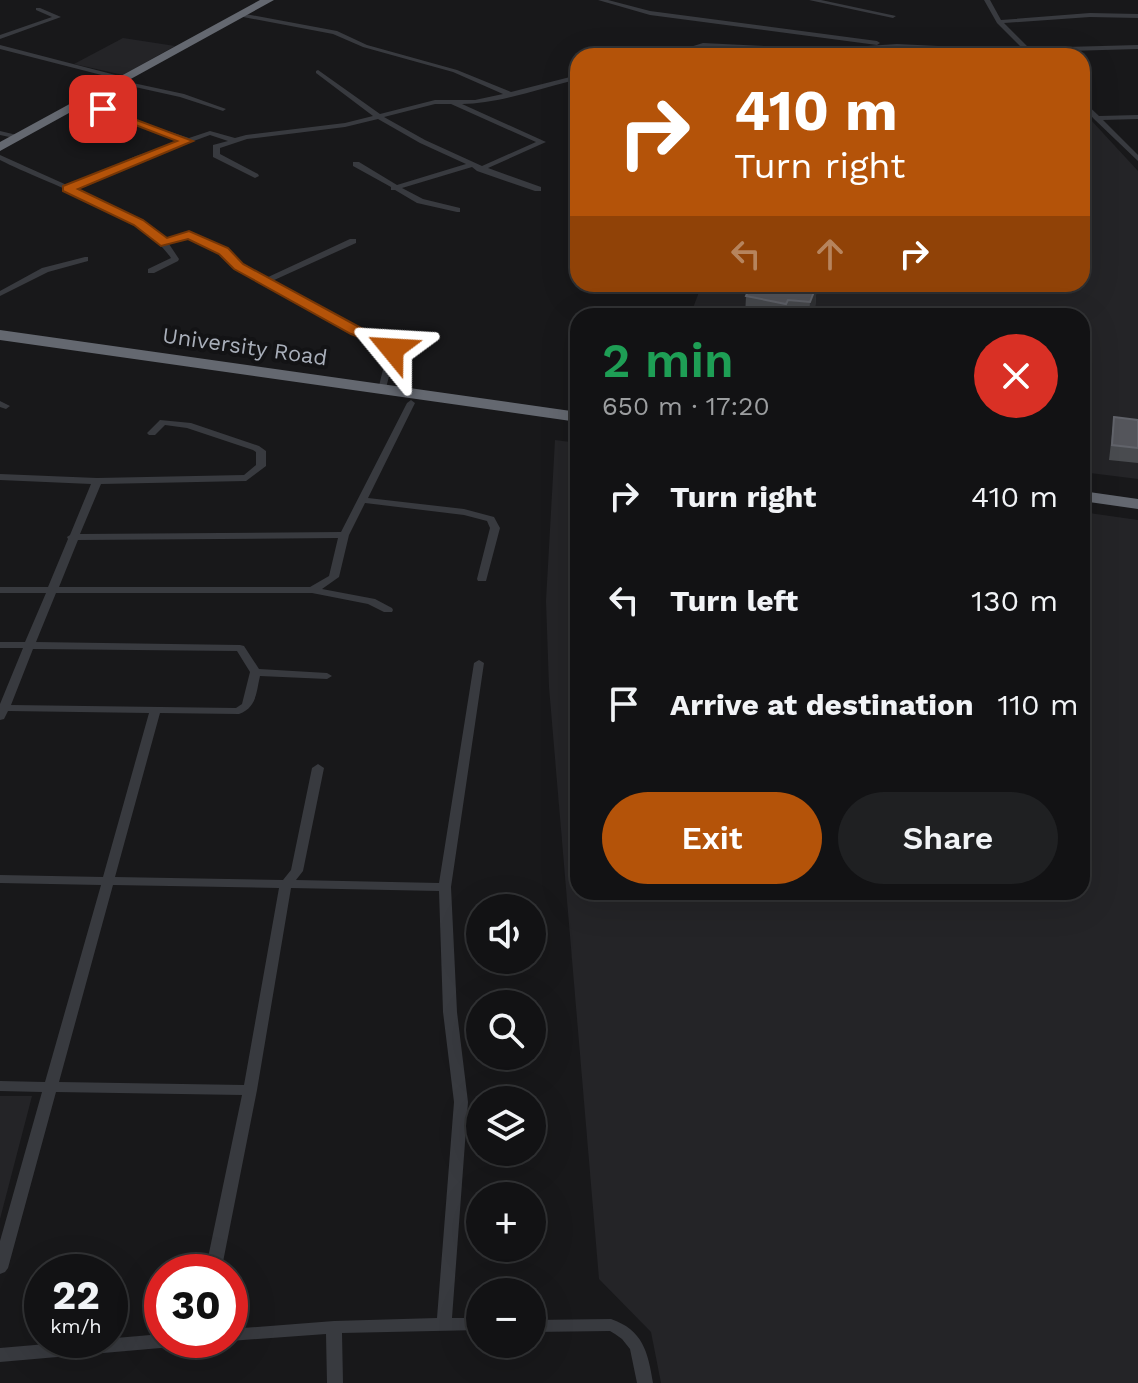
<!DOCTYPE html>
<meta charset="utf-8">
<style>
:root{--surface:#121214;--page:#1f2022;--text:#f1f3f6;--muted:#9c9ea0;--line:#313234;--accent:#b45309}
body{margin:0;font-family:"Work Sans",sans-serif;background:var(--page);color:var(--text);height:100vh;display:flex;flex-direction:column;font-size:30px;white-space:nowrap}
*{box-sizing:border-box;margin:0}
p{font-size:26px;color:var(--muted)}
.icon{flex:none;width:44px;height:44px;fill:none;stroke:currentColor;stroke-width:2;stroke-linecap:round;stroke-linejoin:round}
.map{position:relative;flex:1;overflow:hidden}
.panel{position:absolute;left:570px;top:308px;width:520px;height:592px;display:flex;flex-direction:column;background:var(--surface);border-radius:24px;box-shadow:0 8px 32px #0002,0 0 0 2px var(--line)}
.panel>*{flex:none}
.hud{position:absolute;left:570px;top:48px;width:520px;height:244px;border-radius:24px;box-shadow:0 8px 32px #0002,0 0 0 2px var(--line);background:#b45309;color:#fff;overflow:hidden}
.controls{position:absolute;left:466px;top:894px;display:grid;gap:16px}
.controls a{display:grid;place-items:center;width:80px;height:80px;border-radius:50%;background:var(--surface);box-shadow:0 8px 32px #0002,0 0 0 2px var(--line);font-size:40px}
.speed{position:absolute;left:24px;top:1254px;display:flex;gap:16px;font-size:40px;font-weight:700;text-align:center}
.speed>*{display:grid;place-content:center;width:104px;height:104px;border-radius:50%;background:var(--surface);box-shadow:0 8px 32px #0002,0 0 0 2px var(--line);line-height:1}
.speed small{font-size:20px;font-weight:400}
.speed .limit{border:12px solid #d22;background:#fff;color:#111}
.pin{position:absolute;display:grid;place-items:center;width:68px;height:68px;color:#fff;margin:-34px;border-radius:16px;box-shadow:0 4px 12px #0006}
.me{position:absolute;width:88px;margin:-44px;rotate:297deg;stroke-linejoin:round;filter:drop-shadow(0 0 6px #0008)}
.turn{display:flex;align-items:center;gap:28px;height:168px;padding:0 32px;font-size:36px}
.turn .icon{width:104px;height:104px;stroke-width:2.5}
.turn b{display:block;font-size:56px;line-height:68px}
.lanes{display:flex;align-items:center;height:76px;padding:0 32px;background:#0003;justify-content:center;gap:40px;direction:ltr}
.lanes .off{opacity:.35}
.round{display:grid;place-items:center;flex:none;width:84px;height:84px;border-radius:42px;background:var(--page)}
.summary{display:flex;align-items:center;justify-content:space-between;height:136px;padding:0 32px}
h1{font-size:48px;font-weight:600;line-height:60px;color:#1e9e55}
.primary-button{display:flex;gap:16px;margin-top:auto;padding:16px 32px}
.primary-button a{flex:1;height:92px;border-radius:48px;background:var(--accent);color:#fff;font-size:32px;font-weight:600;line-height:92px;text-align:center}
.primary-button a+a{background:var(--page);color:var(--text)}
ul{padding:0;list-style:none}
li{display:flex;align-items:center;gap:24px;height:104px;padding:0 32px}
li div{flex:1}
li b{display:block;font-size:30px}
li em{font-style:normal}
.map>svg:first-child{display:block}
.built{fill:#242427}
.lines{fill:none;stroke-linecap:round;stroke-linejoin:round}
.street{fill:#383a3f;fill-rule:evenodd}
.highway{fill:#646870;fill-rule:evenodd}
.wall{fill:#494b4f}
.shaded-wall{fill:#313235}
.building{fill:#54555b;stroke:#61636a;stroke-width:2}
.route{fill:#b45309;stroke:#753606;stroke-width:2}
.labels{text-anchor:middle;stroke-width:8;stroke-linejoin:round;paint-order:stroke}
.far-street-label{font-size:22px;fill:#a9afba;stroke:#131315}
</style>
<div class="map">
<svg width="1138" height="1383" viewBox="0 0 1138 1383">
<rect width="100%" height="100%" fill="#18181a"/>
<path class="built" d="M123 38 175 46 123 75 74 64Z
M1082 119 1091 120 1138 171V479L1082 472V316H690L702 284H1082Z
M555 440 578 443V892H1082V512L1138 520V1383H661L651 1332 599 1279 549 687 546 601Z
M0 1096H32L0 1219Z"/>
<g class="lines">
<path class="street" d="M598 0H608L650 11 877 41 880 43 877 45 650 15Z
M809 0H821L896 16 893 18Z
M984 0H990L1001 20 1090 13 1138 14V18L1090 17 1004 23 1029 48 1138 45V49L1000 53 897 48 822 53 703 47 671 56H661L703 43 822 49 897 44 1000 49 1022 48 997 23Z
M36 8H40L61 17 0 39V35L52 17 36 10Z
M240 13 337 31 367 45 457 70 511 92 578 75V79C543 88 497 104 462 104L546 142 488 168 541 187V191H535L477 171 472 167 402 188 423 199 460 208V212H457L417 203 395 190H391V187L353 166V162H359L397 185 466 164 420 143 378 119 345 127 247 139 220 148V154L258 174 259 176 255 178 213 157V145L228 141 210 135 142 160 75 189C107 203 138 218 165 240L186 232H192L227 249 242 264 266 278 350 239H356V243L272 281 359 329 392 342 396 349 385 392 382 393 378 390 388 349 386 346 353 333 262 283 236 268 221 253 189 237 169 244 179 259 178 261 154 273H148V269L171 258C141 213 49 185 0 160V155L69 186 136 156 182 141 77 105V103L79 102 189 138 210 131 235 138 246 135 345 123 373 116 316 73V71L318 70 380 114 435 100H475L503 94 453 72 363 47 333 34 238 16V14ZM435 104H451L536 142 482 166 425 140 384 117Z
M0 45 127 78 128 79 125 81 0 49Z
M119 80 184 94 226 109 223 111 180 97 117 83V81Z
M1082 100 1099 116 1138 115V119L1103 120 1138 155V161L1094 119 1082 106Z
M0 131 21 136 23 137 19 139 0 135Z
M85 257H88V261L48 272 0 296V291L42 268Z
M411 400 415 403 368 498 464 509 494 517 500 528 486 581H478L477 579 490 528 487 521 464 515 365 503 349 535 339 577 322 589 375 599 392 608 393 610 392 612H384L368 604 312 593H56L36 642 240 645 244 646 259 669 327 673 332 676 327 679 260 676C256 693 257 707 239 714L160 713 115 877 283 880 291 870 312 768 318 764 324 768 303 871 296 880 439 883 474 663 479 660 484 663 451 887 457 1012 468 1102 452 1318H480V1330L342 1333 343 1383H327L326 1334 230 1341 226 1340H230V1329L334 1321 437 1318 454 1102 443 1012 439 891 291 888 257 1090 221 1272H205L242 1095 56 1092 8 1268 5 1272 0 1274V1241L42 1092 0 1091V1081L45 1082 101 885 0 883V875L103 877 149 713 8 711 4 719 0 720V704L23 648H0V642H25L46 593H0V587H48L68 539 67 537 70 535 91 484 0 480V474L97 478 244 475 256 465V452L253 450 187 428 165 425 155 435H149L147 433 160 420 191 423 259 446 266 451V466L246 481 101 484 80 534 341 532 407 403ZM338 538 329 576 310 587H59L78 540ZM33 649 237 651 250 672 242 704 236 708 11 705ZM113 885 279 888 244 1085 59 1082Z
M0 401 10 406 6 409 0 407Z
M611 1319C643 1330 648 1352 653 1383H637L630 1349 622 1339 615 1334 610 1331 532 1332V1320Z
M162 1334V1340H180L178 1345 172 1347 0 1362V1348Z"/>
<path class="highway" d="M260 0H274L0 151V142Z
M0 330 578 412V422L0 340Z
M1082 491 1138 499V509L1082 501Z"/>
</g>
<path class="wall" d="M817 284 815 308 813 316H745L746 296Z
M1114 417 1138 420V463L1109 460Z"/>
<path class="shaded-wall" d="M817 284 815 308 813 316H809L810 302Z"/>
<path class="building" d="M751 284H817L810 302 788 300 786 304 746 296Z
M1114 417 1138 420V448L1112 445Z"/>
<path class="route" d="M99 106 193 141 78 189 143 220 167 238 189 231 228 248 243 264 361 328 394 341 399 349 397 352H387L383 346 351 334 234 269 219 254 188 239 161 246 134 225 63 191V186L177 141 99 111Z"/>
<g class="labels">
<g class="far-street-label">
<text transform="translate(245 346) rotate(8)" y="8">University Road</text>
</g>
</g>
</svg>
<div class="controls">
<a><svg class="icon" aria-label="sound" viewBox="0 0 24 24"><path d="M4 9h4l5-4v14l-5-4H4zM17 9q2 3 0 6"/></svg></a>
<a><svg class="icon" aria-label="search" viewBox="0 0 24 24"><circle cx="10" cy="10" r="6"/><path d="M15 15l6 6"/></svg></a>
<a><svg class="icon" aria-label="layers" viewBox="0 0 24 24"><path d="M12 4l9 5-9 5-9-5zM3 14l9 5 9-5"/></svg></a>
<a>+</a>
<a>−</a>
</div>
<div class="speed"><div>22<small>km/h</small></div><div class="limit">30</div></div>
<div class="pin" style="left:103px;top:109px;background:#d93025"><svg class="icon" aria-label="arrive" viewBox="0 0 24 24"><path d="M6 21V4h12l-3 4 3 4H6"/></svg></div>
<svg class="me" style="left:392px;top:349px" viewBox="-20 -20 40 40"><path d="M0-17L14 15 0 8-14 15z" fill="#b45309" stroke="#fff" stroke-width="4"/></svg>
<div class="hud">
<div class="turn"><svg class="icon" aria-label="right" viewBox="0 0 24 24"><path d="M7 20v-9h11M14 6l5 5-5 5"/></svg><div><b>410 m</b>Turn right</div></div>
<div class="lanes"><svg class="icon off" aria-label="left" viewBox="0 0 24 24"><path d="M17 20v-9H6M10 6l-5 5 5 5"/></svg><svg class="icon off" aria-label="ahead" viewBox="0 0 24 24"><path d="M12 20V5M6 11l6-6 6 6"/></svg><svg class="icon" aria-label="right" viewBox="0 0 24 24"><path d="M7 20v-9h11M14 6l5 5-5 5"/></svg></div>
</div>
<section class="panel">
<div class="summary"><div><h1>2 min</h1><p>650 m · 17:20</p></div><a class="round" style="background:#d93025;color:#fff"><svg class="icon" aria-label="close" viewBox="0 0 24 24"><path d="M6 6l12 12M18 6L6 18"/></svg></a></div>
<ul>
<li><svg class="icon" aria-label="right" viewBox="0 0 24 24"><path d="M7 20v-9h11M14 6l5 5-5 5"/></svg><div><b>Turn right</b></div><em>410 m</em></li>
<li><svg class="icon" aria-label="left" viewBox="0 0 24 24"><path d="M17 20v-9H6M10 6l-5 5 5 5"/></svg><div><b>Turn left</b></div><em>130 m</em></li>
<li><svg class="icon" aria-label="arrive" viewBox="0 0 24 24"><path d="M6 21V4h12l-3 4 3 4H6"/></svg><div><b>Arrive at destination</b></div><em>110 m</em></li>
</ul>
<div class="primary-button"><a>Exit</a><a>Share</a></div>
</section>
</div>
